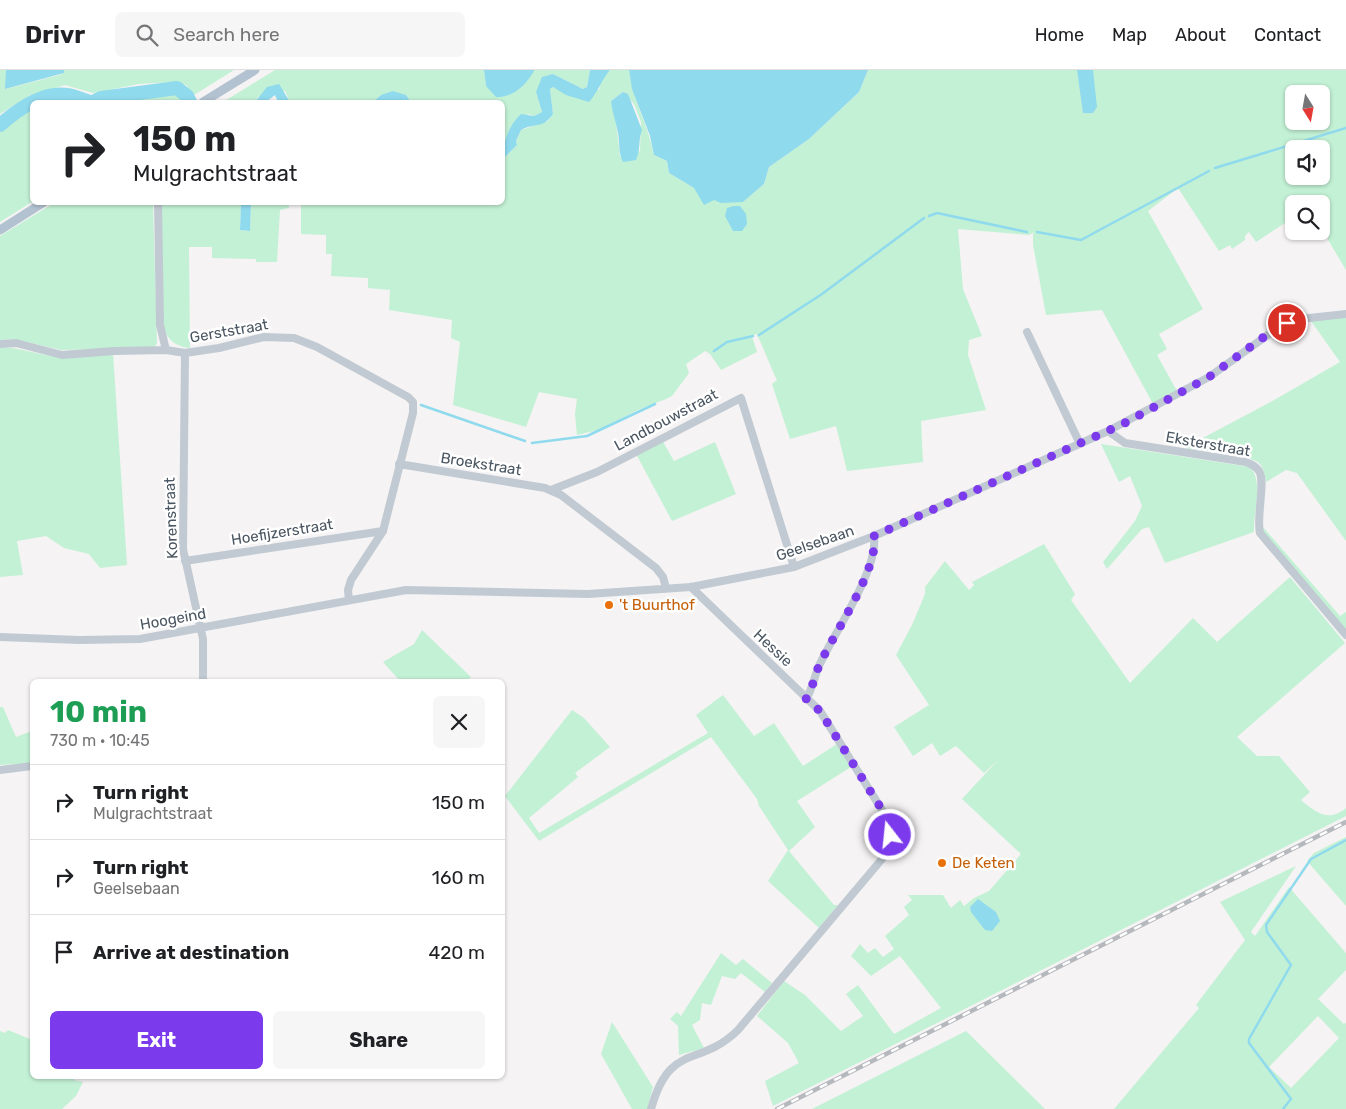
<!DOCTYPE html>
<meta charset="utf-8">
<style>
:root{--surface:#fff;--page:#f6f6f6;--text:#202124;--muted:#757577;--line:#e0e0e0;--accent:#7c3aed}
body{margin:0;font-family:Rubik,sans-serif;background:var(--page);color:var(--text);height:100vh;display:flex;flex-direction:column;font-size:19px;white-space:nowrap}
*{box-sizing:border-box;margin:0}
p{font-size:16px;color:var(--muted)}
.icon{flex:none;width:28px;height:28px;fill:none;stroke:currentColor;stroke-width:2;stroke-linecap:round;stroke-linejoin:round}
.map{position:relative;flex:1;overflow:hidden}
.sheet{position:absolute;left:30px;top:609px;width:475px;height:400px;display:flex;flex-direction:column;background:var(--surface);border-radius:8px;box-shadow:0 1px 4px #0004}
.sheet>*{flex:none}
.top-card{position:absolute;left:30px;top:30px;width:475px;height:105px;border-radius:8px;box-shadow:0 1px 4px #0004;background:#fff;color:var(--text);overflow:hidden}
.needle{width:32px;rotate:169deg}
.controls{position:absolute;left:1285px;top:15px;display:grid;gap:10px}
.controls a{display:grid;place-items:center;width:45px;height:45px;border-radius:8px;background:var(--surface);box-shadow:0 1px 4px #0004;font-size:25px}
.pin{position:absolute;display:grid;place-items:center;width:42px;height:42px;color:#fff;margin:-21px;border:2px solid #fff;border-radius:50%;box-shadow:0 1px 5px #0007}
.me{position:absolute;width:55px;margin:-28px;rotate:344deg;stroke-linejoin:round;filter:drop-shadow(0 0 4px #0008)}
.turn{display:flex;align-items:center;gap:18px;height:105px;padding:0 20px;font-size:22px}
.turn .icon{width:65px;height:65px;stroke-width:2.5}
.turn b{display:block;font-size:35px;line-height:42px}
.round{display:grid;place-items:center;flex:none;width:52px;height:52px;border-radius:8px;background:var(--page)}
.headline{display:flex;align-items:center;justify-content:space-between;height:85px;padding:0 20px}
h1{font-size:30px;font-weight:700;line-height:38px;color:#1e9e55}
.action{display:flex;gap:10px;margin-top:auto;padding:10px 20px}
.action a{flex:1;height:58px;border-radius:8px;background:var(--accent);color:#fff;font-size:20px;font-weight:700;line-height:58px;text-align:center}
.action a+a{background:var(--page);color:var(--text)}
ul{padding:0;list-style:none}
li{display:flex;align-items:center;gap:15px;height:75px;padding:0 20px;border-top:1px solid var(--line)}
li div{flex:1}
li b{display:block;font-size:19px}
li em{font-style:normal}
header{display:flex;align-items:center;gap:30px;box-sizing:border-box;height:70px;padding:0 25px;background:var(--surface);border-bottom:1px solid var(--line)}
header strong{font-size:24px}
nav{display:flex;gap:28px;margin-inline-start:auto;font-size:18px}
.search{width:350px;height:45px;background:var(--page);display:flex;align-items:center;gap:12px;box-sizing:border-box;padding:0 18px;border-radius:8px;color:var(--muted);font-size:19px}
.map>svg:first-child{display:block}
.green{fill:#c3f1d5;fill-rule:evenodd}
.water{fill:#90daee}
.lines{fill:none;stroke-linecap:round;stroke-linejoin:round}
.stream{stroke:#90daee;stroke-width:2.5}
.river{stroke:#90daee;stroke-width:14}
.minor{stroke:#c1cad2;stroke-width:8}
.major{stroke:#b3c2d1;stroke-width:9}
.rail-casing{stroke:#b5b8bd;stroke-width:4.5}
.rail{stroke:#fff;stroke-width:2.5;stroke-dasharray:8;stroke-linecap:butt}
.route{stroke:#7c3aed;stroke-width:9;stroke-dasharray:0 16.2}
.food-dot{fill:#e8710a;stroke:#fff;stroke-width:2}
.labels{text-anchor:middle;stroke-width:5;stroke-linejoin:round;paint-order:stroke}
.street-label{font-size:15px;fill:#4a5661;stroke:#fff}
.food-label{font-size:15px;fill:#c56008;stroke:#fff;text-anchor:start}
</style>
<header>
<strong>Drivr</strong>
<div class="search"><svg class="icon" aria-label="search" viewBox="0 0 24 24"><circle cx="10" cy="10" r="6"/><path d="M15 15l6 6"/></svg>Search here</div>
<nav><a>Home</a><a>Map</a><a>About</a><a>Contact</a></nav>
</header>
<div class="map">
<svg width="1346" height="1039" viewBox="0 0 1346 1039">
<rect width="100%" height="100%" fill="#f5f3f3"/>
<path class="green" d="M0 0H6V19L59 5 64 3V0H234L194 25 186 15 175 12 139 14 93 23 65 15 30 25 0 44Z
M275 0H484L486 16 534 0H590L587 17 583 19 553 4 536 22 542 42 534 46 528 44 503 74 502 32H411L406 25H381L373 32H290L285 21 258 27 255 32H223Z
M610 0H629C633 30 648 55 654 85L667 91 669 103 714 130 743 132 764 114 769 97 809 69 859 22 868 0H1346V200L1321 158V134H1294V147L1256 172 1249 162 1245 166V170L1232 179 1230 175 1219 181 1178 118 1148 141 1203 239 1159 264 1167 279 1157 285 1177 321 1153 334 1102 240 1046 245 1033 175V164L1035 162 1029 165 958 159 963 219 982 266 969 270 968 285 986 340 921 351 923 392 847 401 836 356 790 369 772 314 777 310C772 301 760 268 756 264L752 266 757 282 721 300 710 284 705 281 686 294 689 303 672 326 666 329 640 339 598 360 577 365 575 344 577 329 539 322 526 357 453 335 460 272 451 268 452 250 389 240 390 220 368 218V208L331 206 332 184H326V165L301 164V133H297L413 132V135L418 132H502L503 89 517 75 516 71 521 60 548 51 553 44 550 19 553 17 558 19 599 20 601 11ZM623 22 634 34 641 52 640 81 620 87C618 67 616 49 611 31ZM1294 24H1321V51H1294ZM1294 79H1321V106H1294Z
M167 25H179L187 32H109Z
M32 38V132L0 152V61L6 53Z
M54 133H153L157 273 154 278 61 280 14 269 0 270V166Z
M161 133H241L240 160 250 161 251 133H289V138L280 140 277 192H256V189L212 188V177H189L190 278C177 277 168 271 163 257Z
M1346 247V471L1297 403 1286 400 1266 412C1265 406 1264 399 1260 394 1249 383 1200 381 1184 378L1276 329 1340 292 1311 251Z
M0 277C21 277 40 286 62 287 78 288 97 285 113 283L127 495 100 498 89 484 64 478 46 466 17 471 23 505 0 507Z
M662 370 674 391 715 372 736 424 672 451 636 384Z
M1101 374 1250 397C1264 412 1253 442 1254 462L1165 493 1149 457 1142 459 1107 499 1103 492 1135 451 1142 436 1130 406 1119 412Z
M1263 457 1340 546 1346 542V559L1270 472 1262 459Z
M1044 474 1075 524 1071 530 1130 613 1193 548 1217 572 1290 507 1345 573 1237 667 1257 686H1279L1310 722 1301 730C1315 742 1329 753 1346 738V746L773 1036 765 1011 799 993 788 973 757 946 784 911 805 925 841 961 863 946 846 924 858 915 894 964 941 938 900 886 871 906 851 886 860 874 868 883 875 878 883 887 894 879 885 866 909 845 904 837 912 830 908 825H943L951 838 960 830 964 836 974 828 989 821 1021 784 962 729 998 690 984 703 956 676 940 686 932 673 913 686 894 657 929 635 896 585 912 555 925 524V517L945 491 969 520 974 515 972 512Z
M422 560 471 607 467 611H400L383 592 414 574Z
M723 625 754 666 774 653 803 696 837 674 851 697 797 731 815 757 789 781 834 835H838L819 858 768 811 788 780 759 736 757 729 711 667 539 771 505 726 572 640 584 648 610 677 575 703 578 707 529 748 539 763 708 663 696 645Z
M0 637H3L16 667 32 661V693L0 695Z
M1346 767V836L1307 791 1314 783Z
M1296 796 1251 862 1255 866 1289 817 1346 883V900L1318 929 1344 954 1346 953V1039H1114L1199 938 1196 935 1245 870 1220 832ZM1318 946 1339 968 1291 1018 1269 997Z
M721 883 736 895 743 889 772 913 765 922 741 903 735 909 722 906 711 935 702 933 700 950 692 955 704 978 679 985 678 956 670 949 677 942 681 946Z
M612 952 653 1017 647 1039H632L601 984Z
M8 960 32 970V1006H74V1010L83 1012 76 1026 62 1039H0V961L5 963Z
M966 961 1045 1039H812Z"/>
<path class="water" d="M6 0H64V3L5 19Z
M484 0H534V1C525 16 514 27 496 27L486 16Z
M590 0H610C601 11 598 22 589 32L566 25 553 17 550 19 553 44C542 60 534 52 521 60L516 71 517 75 503 89C502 74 509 55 521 44L534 46 542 42 536 22 542 7 553 4 583 19 587 17Z
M629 0H868L859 22 809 69 769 97 764 114 743 132 721 133 714 130 704 135 694 118 669 103 667 91 654 85 650 66 632 19Z
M1077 0H1093L1097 37 1093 43H1083Z
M279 14 290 32H278L275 25 266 32H255L267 17Z
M393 21 406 25 411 32H373L381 25Z
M623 22 628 24 642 60C638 70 641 79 636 90L623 92C618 83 620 73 618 63 616 52 612 42 611 31Z
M241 133H251L250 161 240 160Z
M734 136H740L746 144 747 154 742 161H733L725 146 727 138Z
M978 829 996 842 1000 851 992 861 985 860 971 842 970 837Z"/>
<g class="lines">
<path class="stream" d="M1215 98 1346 58
M929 146 937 143 1027 162
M1037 162 1081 170 1209 101
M759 265 822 224 924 148
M714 281 727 272 753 266
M421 335 525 371
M532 373 587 366 655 334
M1283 1039 1291 1029 1249 973V969L1291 895 1267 862 1266 855 1311 789 1346 770"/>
<path class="river" d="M93 32 101 28 177 18 187 26 190 32
M0 55C17 40 43 21 67 25 75 26 83 30 90 32"/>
<path class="minor" d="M158 132 160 255 166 280
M1027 262 1080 374
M0 274 16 273 62 285 114 281 166 280 185 283 219 278 264 267 294 268 317 277 408 327 413 332V343L383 461 351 510 348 520 349 530
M185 283 183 479 203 569V611
M1108 361 1125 373 1246 392C1251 394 1256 396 1259 401 1266 411 1256 446 1260 463L1346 565
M399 394 545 418 561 425 656 498 663 507 666 518
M551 420 597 402 741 328 794 497
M185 491 383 461
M0 567 79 570 140 569 406 520 588 524 691 517 794 497 874 466 1108 361 1209 307 1279 257 1300 249 1346 244
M806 629C813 618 814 607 819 596 833 564 879 500 874 466
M0 700 32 696
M651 1039C670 971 698 999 738 960L882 789C891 774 891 760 884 743L820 641 691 517"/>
<path class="major" d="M203 32 255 0
M0 160 44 132"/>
<g class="rail-casing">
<path id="rail" d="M777 1039 1346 752"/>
</g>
<use href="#rail" class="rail"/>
</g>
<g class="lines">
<path class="route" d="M890 765 884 743 820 641 806 629C813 618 814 607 819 596 833 564 879 500 874 466L1123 354 1209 307 1272 261 1287 253"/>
</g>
<g class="food-dot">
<circle cx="609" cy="535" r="5"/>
<circle cx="942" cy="793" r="5"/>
</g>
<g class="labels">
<g class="street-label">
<text transform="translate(229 261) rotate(-10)" y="5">Gerststraat</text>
<text transform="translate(666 350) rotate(-28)" y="5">Landbouwstraat</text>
<text transform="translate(1208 374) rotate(10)" y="5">Eksterstraat</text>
<text transform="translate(481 394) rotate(9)" y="5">Broekstraat</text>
<text transform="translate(171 448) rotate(-92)" y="5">Korenstraat</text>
<text transform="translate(282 462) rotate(-9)" y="5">Hoefijzerstraat</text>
<text transform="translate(815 473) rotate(-19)" y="5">Geelsebaan</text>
<text transform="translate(173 549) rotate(-10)" y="5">Hoogeind</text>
<text transform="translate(773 578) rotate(43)" y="5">Hessie</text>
</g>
<g class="food-label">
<text x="619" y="540">'t Buurthof</text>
<text x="952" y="798">De Keten</text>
</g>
</g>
</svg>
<div class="controls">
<a><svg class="needle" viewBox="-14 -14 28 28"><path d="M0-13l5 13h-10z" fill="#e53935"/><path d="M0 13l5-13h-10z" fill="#757577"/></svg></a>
<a><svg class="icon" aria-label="sound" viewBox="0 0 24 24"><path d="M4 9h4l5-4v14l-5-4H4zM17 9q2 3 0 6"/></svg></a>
<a><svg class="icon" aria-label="search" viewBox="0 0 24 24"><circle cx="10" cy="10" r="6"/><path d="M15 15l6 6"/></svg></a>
</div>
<div class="pin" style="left:1287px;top:253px;background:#d93025"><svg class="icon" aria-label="arrive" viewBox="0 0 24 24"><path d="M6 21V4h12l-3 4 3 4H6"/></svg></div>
<svg class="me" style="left:890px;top:765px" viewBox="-20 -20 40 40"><circle r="17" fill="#7c3aed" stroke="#fff" stroke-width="3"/><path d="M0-11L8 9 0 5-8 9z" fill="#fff"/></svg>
<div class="top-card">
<div class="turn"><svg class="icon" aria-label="right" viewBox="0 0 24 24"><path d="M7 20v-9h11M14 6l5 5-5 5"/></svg><div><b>150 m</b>Mulgrachtstraat</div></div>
</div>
<section class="sheet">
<div class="headline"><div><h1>10 min</h1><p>730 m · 10:45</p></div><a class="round"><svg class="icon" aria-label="close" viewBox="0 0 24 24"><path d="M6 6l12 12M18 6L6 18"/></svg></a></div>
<ul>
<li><svg class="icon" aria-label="right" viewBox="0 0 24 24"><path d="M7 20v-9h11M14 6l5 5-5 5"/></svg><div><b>Turn right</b><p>Mulgrachtstraat</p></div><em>150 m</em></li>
<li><svg class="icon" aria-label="right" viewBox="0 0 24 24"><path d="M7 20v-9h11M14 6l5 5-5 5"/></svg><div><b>Turn right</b><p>Geelsebaan</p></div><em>160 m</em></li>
<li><svg class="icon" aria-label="arrive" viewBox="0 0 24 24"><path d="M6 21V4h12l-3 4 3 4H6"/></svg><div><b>Arrive at destination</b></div><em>420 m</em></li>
</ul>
<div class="action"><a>Exit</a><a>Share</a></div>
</section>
</div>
